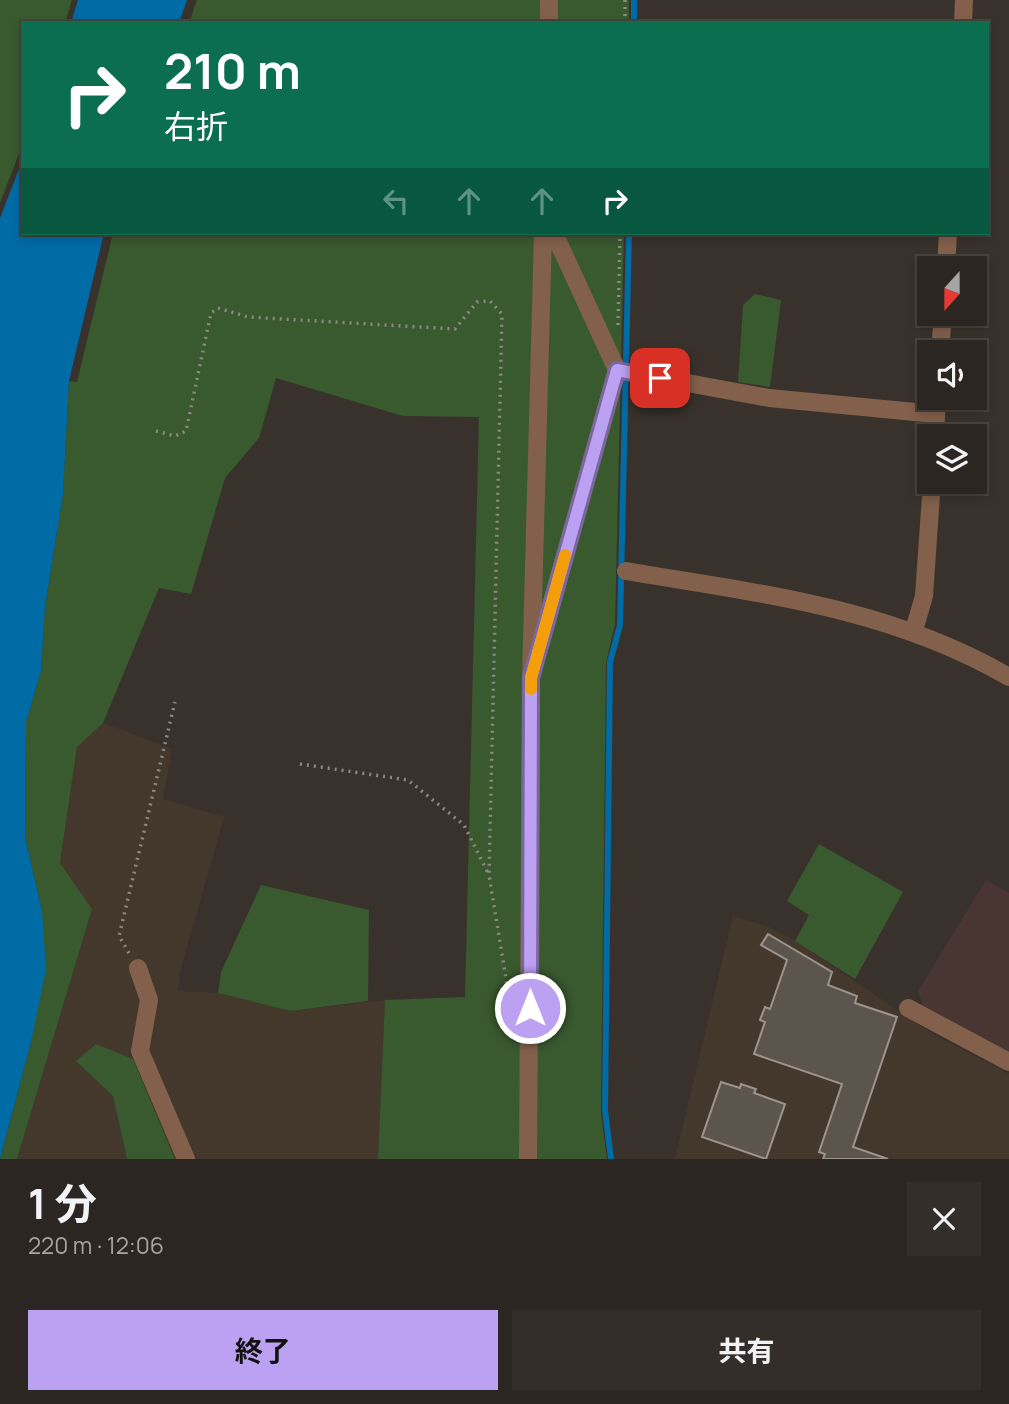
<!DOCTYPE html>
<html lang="ja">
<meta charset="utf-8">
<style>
:root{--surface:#2b2621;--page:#332e2a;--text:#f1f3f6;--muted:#a6a5a5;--line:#47433f;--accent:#bca0f2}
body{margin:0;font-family:Manrope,"Noto Sans JP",sans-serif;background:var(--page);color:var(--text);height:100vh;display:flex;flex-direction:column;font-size:26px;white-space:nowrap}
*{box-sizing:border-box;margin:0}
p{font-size:23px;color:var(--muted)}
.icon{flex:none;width:38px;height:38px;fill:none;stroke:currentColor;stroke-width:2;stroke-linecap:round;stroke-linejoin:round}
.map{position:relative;height:1159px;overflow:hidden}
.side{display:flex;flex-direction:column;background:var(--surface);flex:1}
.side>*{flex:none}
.guide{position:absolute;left:21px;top:21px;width:968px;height:214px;border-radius:0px;box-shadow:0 4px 10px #0003,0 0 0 2px var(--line);background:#0b6e4f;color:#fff;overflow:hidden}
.needle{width:46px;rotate:201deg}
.controls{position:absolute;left:917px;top:256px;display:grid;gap:14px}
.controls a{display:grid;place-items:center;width:70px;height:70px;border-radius:0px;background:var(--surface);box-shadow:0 4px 10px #0003,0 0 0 2px var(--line);font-size:35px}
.pin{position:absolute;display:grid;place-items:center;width:60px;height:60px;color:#fff;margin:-30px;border-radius:14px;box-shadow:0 4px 10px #0006}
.me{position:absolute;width:77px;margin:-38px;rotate:0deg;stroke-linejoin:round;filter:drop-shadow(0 0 5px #0008)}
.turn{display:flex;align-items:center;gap:24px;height:147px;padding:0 28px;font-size:32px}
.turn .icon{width:91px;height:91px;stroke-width:2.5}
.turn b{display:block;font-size:49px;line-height:60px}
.lanes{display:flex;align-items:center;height:66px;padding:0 28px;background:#0003;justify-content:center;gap:35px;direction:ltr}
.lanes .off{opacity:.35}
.round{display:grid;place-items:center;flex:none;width:74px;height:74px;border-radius:0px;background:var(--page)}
.headline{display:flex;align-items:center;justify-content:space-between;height:119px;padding:0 28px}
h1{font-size:42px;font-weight:700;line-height:52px}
.action{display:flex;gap:14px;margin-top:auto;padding:14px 28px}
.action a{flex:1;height:80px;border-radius:0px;background:var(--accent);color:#111;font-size:28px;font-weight:700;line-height:80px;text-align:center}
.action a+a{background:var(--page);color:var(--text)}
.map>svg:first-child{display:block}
.commercial{fill:#493532}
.built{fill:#44382d}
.green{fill:#39592f}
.water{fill:#006ba5}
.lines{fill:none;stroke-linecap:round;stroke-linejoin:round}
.stream{stroke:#006ba5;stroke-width:6}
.building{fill:#5c554e;stroke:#9d948d;stroke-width:2}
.path{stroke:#8d8782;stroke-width:3.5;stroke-dasharray:2 5;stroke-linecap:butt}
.minor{stroke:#82604b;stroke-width:18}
.route-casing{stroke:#7a689d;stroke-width:18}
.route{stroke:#bca0f2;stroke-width:12}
.slow{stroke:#f59e0b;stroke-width:12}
</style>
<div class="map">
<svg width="1009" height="1159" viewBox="0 0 1009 1159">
<rect width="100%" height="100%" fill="#39322c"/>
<path class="commercial" d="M986 880 1009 893V1058L926 1014 918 991Z"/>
<path class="built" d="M103 723 172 749 163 799 224 817 180 971 178 991 218 993 291 1011 385 1000 378 1159H175L133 1059 77 1061 113 1096 127 1159H17L92 910 60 863 77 747Z
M733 916 769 927 795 941 934 1035 1009 1074V1159H675Z"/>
<path class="green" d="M0 0H72L65 23H23V143L0 203Z
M197 0H629V23H189Z
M113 233H624L615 624 606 663 601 1114 607 1159H378L385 1000 465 997 479 417 403 416 276 378 259 438 225 478 191 594 159 588 103 723 77 747 60 863 92 909 17 1159H0L31 1042 42 911 25 837 26 722 41 671 45 607 63 494 69 381 77 382Z
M755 294 781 300 770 387 738 382 743 305Z
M819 844 903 892 855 979 795 941 809 915 787 901Z
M261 885 369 910 368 1001 291 1011 218 993 221 972Z
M96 1044 133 1059 175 1159H127L113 1096 76 1061Z"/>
<path class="water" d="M78 0H187L179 23H71Z
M23 159V233H104L69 381 63 494 45 607 41 671 26 722 25 837 42 911 46 969 31 1042 0 1159V218Z"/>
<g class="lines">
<path class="stream" d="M634 23V0
M611 1159 605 1110 610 662 620 625 629 233"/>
</g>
<path class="building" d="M768 934 832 972 828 985 857 996 855 1003 897 1017 853 1147 888 1159H823L825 1154 819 1152 842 1084 754 1054 765 1022 760 1020 765 1007 770 1009 787 960 761 945Z
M721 1082 740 1088 741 1084 756 1089 754 1093 785 1104 766 1159 702 1137Z"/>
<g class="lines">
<path class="path" d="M625 23V0
M618 325 620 233
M156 431 175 436 186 431 211 313 218 308 248 317 455 329 477 302 490 301 502 314 489 875 508 991
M300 764 408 780 464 825 488 873
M129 953 119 936 175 702"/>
<path class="minor" d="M549 23V0
M963 23 964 0
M946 268 948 233
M940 352 943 313
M617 370 769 398 936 414
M935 436 937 397
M626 571C761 594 888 607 1009 677
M914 630 924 596 932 481
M538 652 617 370 554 233
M138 968 149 1000 140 1051 186 1159
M908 1008 1009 1062
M528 1159 531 678 543 233"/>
</g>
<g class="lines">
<g class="route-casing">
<path id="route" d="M530 1008 531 678 617 370 660 378"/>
</g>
<use href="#route" class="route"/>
<path class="slow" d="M531 689V678L565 555"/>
</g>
</svg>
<div class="controls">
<a><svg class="needle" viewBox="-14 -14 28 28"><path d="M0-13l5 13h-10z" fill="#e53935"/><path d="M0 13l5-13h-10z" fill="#a6a5a5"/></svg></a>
<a><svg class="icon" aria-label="sound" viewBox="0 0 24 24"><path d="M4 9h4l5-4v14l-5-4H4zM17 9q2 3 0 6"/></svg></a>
<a><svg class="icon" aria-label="layers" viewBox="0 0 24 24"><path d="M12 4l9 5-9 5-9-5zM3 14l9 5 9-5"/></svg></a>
</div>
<div class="pin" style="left:660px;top:378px;background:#d93025"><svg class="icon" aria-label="arrive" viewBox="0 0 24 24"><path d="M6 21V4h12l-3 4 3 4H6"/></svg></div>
<svg class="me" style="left:530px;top:1008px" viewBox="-20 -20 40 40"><circle r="17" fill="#bca0f2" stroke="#fff" stroke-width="3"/><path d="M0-11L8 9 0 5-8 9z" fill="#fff"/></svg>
<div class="guide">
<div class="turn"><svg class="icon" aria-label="right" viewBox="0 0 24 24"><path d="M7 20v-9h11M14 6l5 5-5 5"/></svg><div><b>210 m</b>右折</div></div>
<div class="lanes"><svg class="icon off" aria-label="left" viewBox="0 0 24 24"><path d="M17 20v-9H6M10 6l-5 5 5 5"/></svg><svg class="icon off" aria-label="ahead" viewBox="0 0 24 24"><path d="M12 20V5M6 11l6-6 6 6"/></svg><svg class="icon off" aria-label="ahead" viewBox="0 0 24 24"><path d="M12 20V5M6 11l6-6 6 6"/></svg><svg class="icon" aria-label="right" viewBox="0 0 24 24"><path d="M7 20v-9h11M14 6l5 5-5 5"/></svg></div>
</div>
</div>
<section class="side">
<div class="headline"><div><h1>1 分</h1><p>220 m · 12:06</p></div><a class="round"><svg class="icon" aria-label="close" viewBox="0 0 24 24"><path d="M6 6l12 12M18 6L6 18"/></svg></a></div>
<div class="action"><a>終了</a><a>共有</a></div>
</section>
